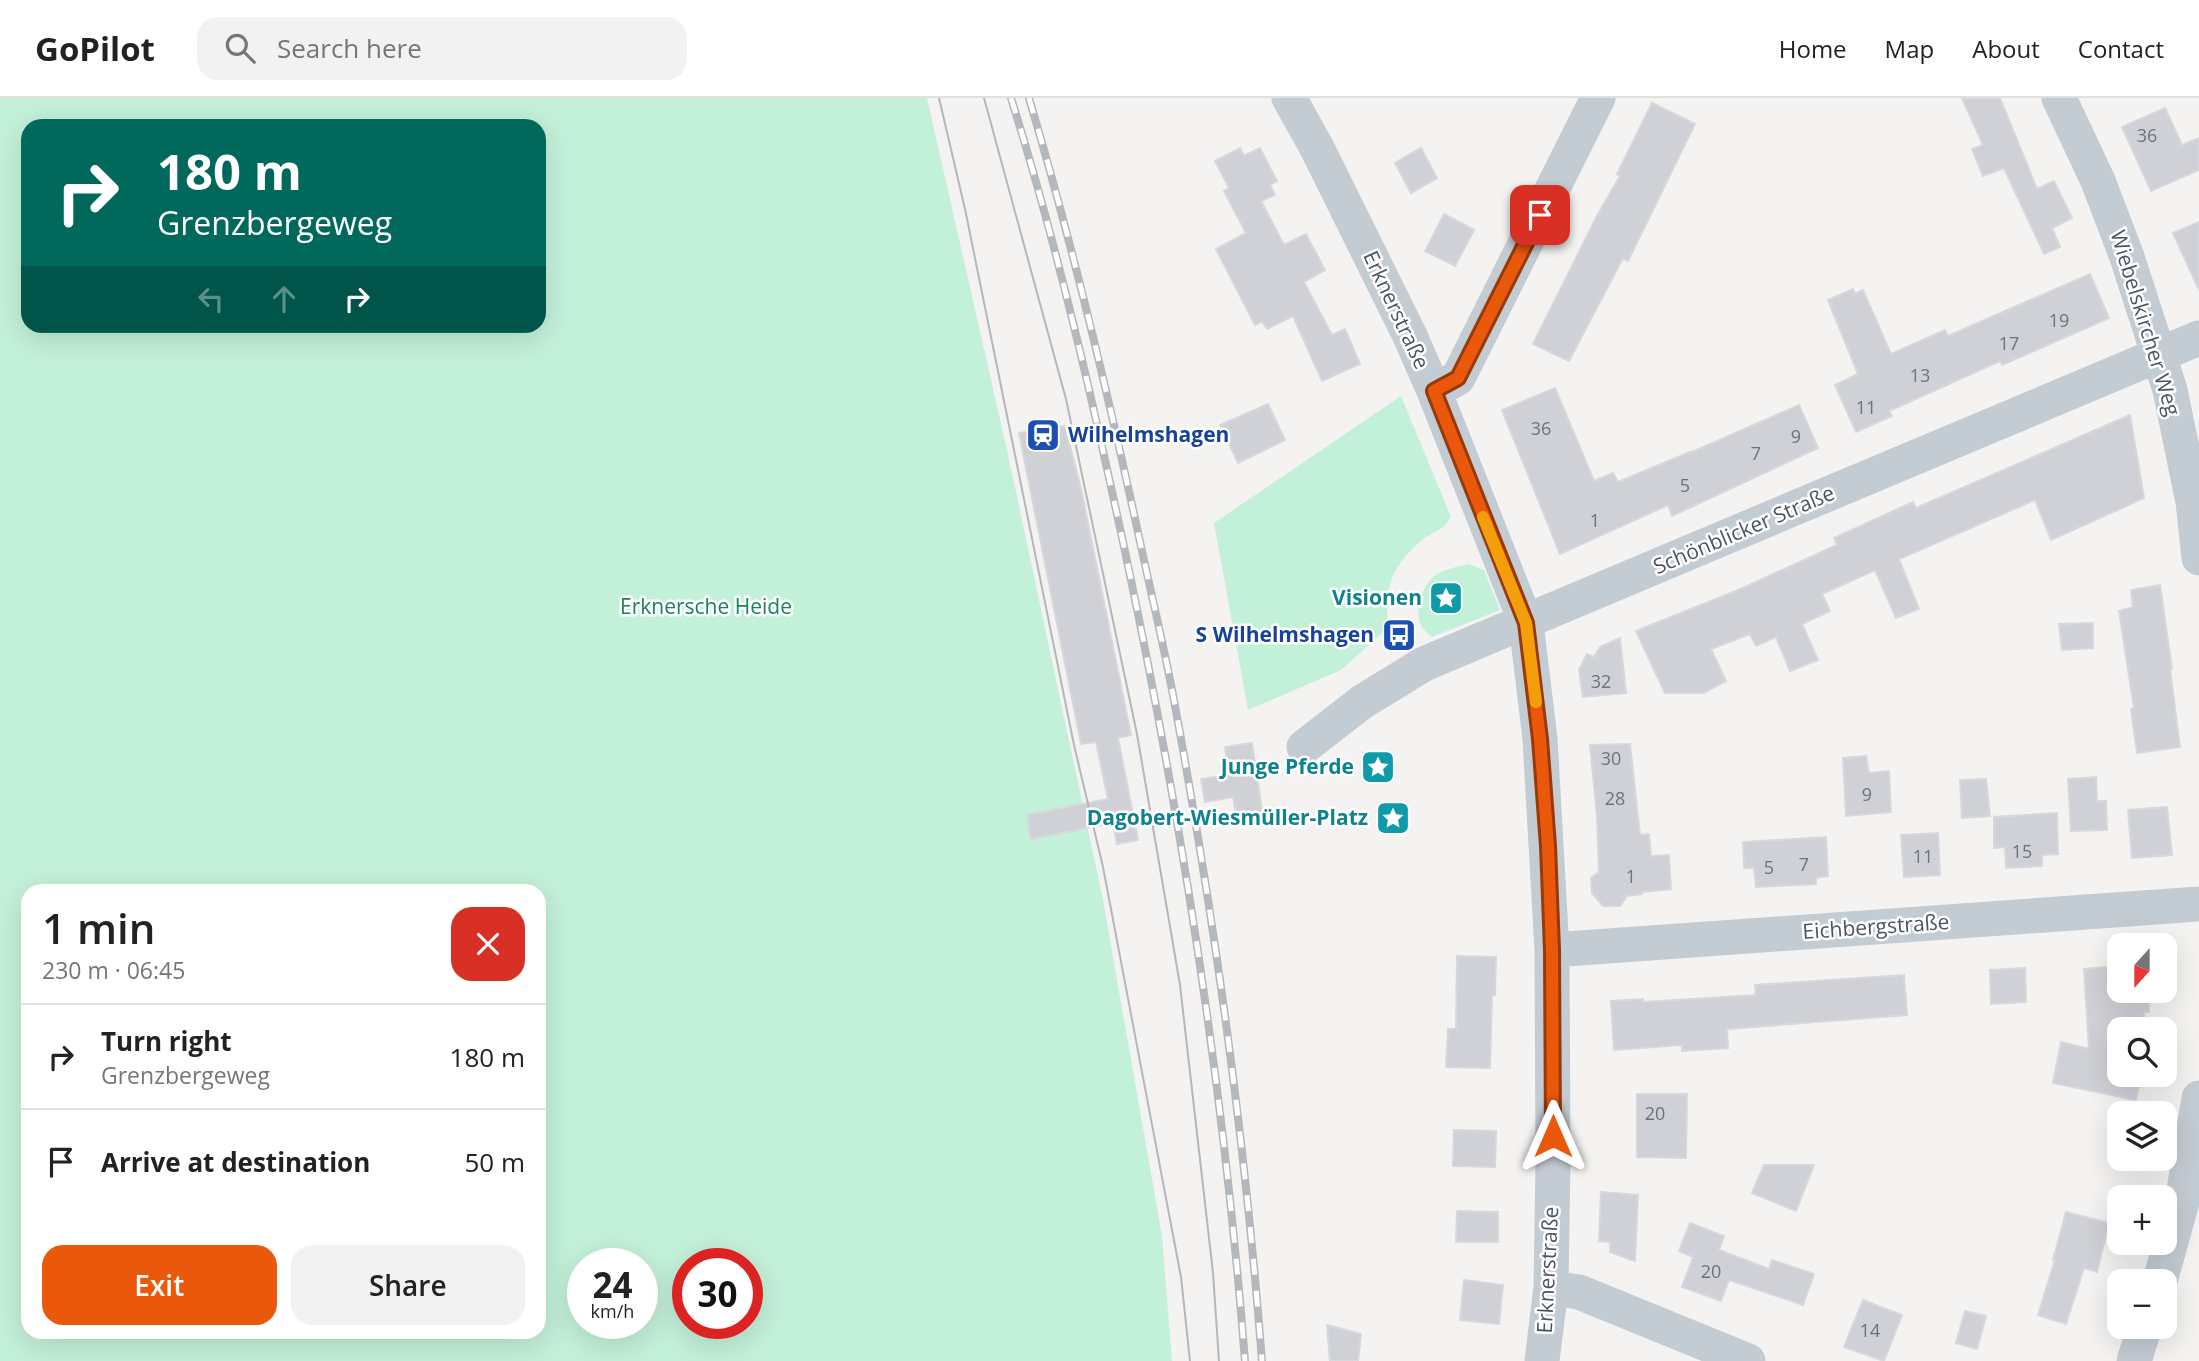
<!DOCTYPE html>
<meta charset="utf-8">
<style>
:root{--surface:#fff;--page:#f2f2f2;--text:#222;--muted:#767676;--line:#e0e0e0;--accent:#ea580c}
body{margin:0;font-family:"Open Sans",sans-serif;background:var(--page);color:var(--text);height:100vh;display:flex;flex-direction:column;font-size:26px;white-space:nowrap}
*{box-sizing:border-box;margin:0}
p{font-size:23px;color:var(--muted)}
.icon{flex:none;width:38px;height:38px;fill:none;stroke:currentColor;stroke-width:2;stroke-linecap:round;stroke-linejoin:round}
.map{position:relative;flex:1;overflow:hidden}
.drawer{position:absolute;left:21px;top:786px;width:525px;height:455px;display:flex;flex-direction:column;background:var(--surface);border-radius:21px;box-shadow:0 7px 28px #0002}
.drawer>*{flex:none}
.hud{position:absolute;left:21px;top:21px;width:525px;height:214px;border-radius:21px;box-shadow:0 7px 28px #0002;background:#00695c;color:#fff;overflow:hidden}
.needle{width:46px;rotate:201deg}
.buttons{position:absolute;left:2107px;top:835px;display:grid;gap:14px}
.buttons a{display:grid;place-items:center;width:70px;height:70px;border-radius:14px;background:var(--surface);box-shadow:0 7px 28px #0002;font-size:35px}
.speed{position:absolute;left:567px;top:1150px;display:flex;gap:14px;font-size:35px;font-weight:700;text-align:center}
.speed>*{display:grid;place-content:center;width:91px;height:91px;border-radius:50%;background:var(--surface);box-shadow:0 7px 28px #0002;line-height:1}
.speed small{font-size:18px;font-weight:400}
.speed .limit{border:10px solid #d22;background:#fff;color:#111}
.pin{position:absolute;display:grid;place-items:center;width:60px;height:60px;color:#fff;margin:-30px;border-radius:14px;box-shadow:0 4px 10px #0006}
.me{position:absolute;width:77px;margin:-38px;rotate:0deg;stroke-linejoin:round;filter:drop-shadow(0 0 5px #0008)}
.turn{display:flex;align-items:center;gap:24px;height:147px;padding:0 21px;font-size:32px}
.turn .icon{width:91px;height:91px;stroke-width:2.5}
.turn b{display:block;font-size:49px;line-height:60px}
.lanes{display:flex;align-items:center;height:66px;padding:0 21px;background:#0003;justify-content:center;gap:35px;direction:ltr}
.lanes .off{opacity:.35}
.round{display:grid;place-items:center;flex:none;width:74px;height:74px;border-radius:21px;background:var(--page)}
.summary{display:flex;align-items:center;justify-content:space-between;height:119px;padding:0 21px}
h1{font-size:42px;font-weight:600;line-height:52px}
.button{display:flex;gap:14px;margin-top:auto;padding:14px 21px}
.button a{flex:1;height:80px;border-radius:21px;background:var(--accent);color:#fff;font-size:28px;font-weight:600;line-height:80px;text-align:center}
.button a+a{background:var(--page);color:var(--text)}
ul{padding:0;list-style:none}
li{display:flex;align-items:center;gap:21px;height:105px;padding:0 21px;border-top:2px solid var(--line)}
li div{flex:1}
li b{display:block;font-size:26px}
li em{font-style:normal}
header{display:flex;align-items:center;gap:42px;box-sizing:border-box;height:98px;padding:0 35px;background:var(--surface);border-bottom:2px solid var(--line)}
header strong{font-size:33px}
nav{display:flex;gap:38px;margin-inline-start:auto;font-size:24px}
.search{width:490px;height:63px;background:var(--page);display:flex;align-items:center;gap:18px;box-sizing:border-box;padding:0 24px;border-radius:21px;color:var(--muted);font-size:26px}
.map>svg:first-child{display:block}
.green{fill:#c3f0d8;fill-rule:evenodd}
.building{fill:#cfd1d6;stroke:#d6d8dd;stroke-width:2}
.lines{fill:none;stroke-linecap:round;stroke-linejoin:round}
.minor{stroke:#c3cbd3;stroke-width:35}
.tram{stroke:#b4b7bc;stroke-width:2}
.rail-casing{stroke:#b4b7bc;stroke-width:8}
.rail{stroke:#fff;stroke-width:5;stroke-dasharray:16;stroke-linecap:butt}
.route-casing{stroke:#983908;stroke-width:18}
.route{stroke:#ea580c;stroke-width:12}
.slow{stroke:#f59e0b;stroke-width:12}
.labels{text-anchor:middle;stroke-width:5;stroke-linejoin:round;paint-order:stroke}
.number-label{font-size:18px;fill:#6b737e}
.street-label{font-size:21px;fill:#4a5460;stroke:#fff}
.transit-label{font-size:21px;font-weight:bold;fill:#164399;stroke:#fff;text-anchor:start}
.culture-label{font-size:21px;font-weight:bold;fill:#0d838f;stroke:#fff;text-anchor:end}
.park-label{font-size:21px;fill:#188457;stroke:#fff}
</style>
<header>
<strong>GoPilot</strong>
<div class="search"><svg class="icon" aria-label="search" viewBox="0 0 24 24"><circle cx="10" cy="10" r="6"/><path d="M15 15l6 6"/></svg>Search here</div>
<nav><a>Home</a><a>Map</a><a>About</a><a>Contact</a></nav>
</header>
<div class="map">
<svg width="2199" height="1263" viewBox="0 0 2199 1263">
<rect width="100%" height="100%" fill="#f4f3f2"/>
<path class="green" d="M0 0H927L1009 361 1103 802 1162 1138 1172 1263H0ZM28 28H539V228H28ZM28 793H539V1234H28ZM583 1166H642V1225H583ZM688 1166H747V1225H688Z
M1401 298 1451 419C1442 434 1435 432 1422 442 1393 467 1382 491 1389 529L1341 572 1248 612 1214 425Z
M1469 466 1484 472 1500 512 1432 539C1428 536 1423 531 1421 527 1414 513 1422 489 1433 479 1443 471 1457 469 1469 466Z"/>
<path class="building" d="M1962 0H2000L2037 91 2054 83 2072 120 2052 130 2060 149 2044 156 2004 70 1983 78 1972 51 1983 47Z
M1652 5 1695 26 1628 163 1623 160 1569 263 1533 246 1598 116 1620 78 1617 76Z
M2165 10 2182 47 2199 40V72L2151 93 2122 29Z
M1240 50 1244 58 1260 50 1277 83 1270 87 1275 97 1261 103 1284 147 1306 136 1325 172 1304 184 1332 237 1345 231 1360 266 1322 283 1293 218 1267 231 1262 223 1255 227 1216 151 1246 135 1224 93 1229 90 1215 63Z
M1421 50 1437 80 1411 95 1395 65Z
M1444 116 1474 132 1455 168 1425 153Z
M2199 124V192L2173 135Z
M2090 176 2109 220 2002 267 2000 263 1889 313 1892 318 1856 334 1835 287 1858 276 1828 202 1853 191 1855 196 1863 192 1891 256 1945 232 1948 238Z
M1555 290 1594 383 1613 375 1618 384 1690 354V355L1799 307 1818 350 1672 418 1668 407 1560 456 1502 312Z
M1268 306 1285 342 1238 365 1220 327Z
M2130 317 2144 400 2051 442 2035 402 1899 461 1919 511 1896 520 1875 472 1822 496 1830 513 1802 526 1818 562 1790 573 1776 539 1756 548 1750 536 1711 551 1726 583 1703 595H1665L1636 533 1736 493 1837 447 1834 440 1913 404 1916 410Z
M1065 328 1081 391 1131 637 1118 640 1138 742 1117 746 1113 725 1031 741 1027 717 1108 701 1096 644 1081 646 1019 335Z
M2160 487 2172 571H2170L2180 649 2137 655 2131 611 2134 610 2119 513 2133 509 2131 492Z
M2093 525V550L2062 552 2059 526Z
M1620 540 1626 595 1583 599 1579 572 1587 556 1594 559 1600 549Z
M1252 645 1263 719 1237 724 1233 699 1205 704 1201 681 1229 677 1225 649Z
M1630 646 1640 737 1649 736 1651 758 1669 757 1671 791 1642 794V796L1627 798 1620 808H1603L1592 795 1591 780 1599 774 1597 719 1590 647Z
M1866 658 1869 675 1889 673 1891 714 1846 718 1843 660Z
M2096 679 2097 703H2106L2107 732 2071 733 2068 681Z
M1986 681 1990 718 1962 720 1960 682Z
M2167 709 2172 757 2132 760 2128 712Z
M2057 715 2058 756 2042 757V768L2006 770 2005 749 1994 750V719Z
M1938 735 1940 777 1904 779 1901 737Z
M1826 739 1828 778 1816 780V786L1756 789 1754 770H1744L1743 744Z
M1457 858 1496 859 1495 897H1492L1490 970 1446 969 1448 931H1456Z
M2119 868V892H2148L2149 914H2144L2145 928 2119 929V976H2141L2136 1002 2053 985 2061 944 2089 951 2084 871Z
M2025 870 2026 904 1991 906 1990 872Z
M1904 877 1907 917 1727 931 1728 950 1682 953V947L1614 952 1611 903 1643 901V904L1756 897 1755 887Z
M1637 996H1687L1686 1060 1637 1059Z
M1454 1032 1496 1033 1495 1069 1453 1068Z
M1764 1067H1814L1796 1113 1752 1095Z
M1601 1094 1638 1097 1635 1163 1610 1154V1144L1599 1143Z
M1457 1113 1498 1114V1144H1456Z
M2066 1114 2109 1125 2097 1174 2084 1170 2066 1226 2038 1217 2055 1162H2053Z
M1690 1125 1724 1138 1719 1152 1769 1171 1772 1162 1814 1176 1803 1207 1729 1182 1721 1203 1682 1189 1693 1159 1679 1153Z
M1464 1182 1503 1187 1499 1226 1460 1222Z
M1863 1202 1902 1217 1884 1263 1844 1249Z
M1965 1213 1986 1218 1977 1251 1956 1245Z
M1327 1227 1361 1236 1358 1263H1330Z"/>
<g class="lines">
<path class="minor" d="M1289 0 1317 50 1410 238 1434 293 1526 525 1540 641 1552 852 1553 1062 1551 1190 1542 1263
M2059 0 2098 83 2127 159 2170 292 2193 404 2199 460
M1434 293 1458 280 1598 0
M1304 649 1362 604 1424 566 2199 240
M1552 852 2199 806
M2160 1183 2182 1104 2199 1000
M1551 1190 1579 1194 1748 1263
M2134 1263 2145 1228"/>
<path class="tram" d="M939 0 965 111 1074 647 1103 769 1181 1179 1190 1263
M984 0 1066 301 1137 636 1180 887 1213 1175 1219 1263"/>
<g class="rail-casing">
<path id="rail" d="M1011 0C1058 150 1093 304 1126 458 1182 723 1224 992 1245 1263
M1029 0C1072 145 1107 291 1139 439 1150 491 1163 544 1173 597 1214 817 1245 1040 1262 1263"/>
</g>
<use href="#rail" class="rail"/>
</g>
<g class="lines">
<g class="route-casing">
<path id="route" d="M1540 117 1458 280 1434 293 1526 525 1540 641 1548 748 1552 852 1553 1038"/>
</g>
<use href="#route" class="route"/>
<path class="slow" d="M1483 419 1526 525 1536 604"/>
</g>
<defs>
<g id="station-square" transform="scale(1.75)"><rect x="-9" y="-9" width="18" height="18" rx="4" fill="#1a4fb4" stroke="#fff"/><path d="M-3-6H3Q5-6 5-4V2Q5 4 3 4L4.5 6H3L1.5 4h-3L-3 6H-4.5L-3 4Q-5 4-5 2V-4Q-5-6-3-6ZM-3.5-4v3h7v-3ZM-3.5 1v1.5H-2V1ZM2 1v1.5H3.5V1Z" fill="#fff"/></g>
<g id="sight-square" transform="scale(1.75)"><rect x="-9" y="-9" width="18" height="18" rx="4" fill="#0f9aa8" stroke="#fff"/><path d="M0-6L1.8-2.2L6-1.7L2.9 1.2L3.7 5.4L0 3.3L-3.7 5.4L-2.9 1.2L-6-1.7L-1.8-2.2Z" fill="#fff"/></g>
<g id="bus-square" transform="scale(1.75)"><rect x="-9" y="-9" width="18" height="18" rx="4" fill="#1a4fb4" stroke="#fff"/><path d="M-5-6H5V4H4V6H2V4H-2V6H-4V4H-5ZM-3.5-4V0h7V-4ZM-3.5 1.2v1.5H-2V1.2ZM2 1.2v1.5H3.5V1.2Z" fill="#fff"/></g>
</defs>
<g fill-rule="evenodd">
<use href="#station-square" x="1043" y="337"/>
<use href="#sight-square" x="1446" y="500"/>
<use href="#bus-square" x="1399" y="537"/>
<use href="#sight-square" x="1378" y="669"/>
<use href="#sight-square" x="1393" y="720"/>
</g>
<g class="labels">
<g class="number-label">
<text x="2147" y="44">36</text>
<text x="2059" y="229">19</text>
<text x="2009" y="252">17</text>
<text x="1920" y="284">13</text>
<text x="1866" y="316">11</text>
<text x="1541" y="337">36</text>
<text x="1796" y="345">9</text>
<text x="1756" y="362">7</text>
<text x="1685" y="394">5</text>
<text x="1595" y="429">1</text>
<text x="1601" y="590">32</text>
<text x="1611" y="667">30</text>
<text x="1867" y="703">9</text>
<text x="1615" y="707">28</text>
<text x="2022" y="760">15</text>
<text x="1923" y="765">11</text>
<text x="1804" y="773">7</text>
<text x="1769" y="776">5</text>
<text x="1631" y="785">1</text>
<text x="1655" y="1022">20</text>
<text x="1711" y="1180">20</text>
<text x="1870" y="1239">14</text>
</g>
<g class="street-label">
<text transform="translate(1396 212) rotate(65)" y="7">Erknerstraße</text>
<text transform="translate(2145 225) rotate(73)" y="7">Wiebelskircher Weg</text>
<text transform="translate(1744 432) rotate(-23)" y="7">Schönblicker Straße</text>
<text transform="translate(1876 829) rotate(-4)" y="7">Eichbergstraße</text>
<text transform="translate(1548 1172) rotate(-87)" y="7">Erknerstraße</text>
</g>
<g class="transit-label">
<text x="1068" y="344">Wilhelmshagen</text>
<text x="1374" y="544" text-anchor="end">S Wilhelmshagen</text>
</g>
<g class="culture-label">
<text x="1422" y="507">Visionen</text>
<text x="1354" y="676">Junge Pferde</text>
<text x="1368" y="727">Dagobert-Wiesmüller-Platz</text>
</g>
<g class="park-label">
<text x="706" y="516">Erknersche Heide</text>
</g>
</g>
</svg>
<div class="buttons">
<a><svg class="needle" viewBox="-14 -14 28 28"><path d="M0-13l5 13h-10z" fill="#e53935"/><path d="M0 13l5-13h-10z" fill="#767676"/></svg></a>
<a><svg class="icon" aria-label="search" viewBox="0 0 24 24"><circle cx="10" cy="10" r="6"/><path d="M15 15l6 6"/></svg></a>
<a><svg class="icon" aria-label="layers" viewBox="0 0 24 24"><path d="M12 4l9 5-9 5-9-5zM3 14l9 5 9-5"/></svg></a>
<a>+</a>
<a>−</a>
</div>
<div class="speed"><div>24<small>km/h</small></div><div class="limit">30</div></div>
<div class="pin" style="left:1540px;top:117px;background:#d93025"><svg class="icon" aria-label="arrive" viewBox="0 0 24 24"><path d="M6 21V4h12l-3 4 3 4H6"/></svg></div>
<svg class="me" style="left:1553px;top:1038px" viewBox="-20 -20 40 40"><path d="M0-17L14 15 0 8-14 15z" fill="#ea580c" stroke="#fff" stroke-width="4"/></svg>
<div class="hud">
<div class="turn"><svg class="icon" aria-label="right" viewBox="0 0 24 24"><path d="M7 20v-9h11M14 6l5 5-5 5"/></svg><div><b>180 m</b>Grenzbergeweg</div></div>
<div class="lanes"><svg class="icon off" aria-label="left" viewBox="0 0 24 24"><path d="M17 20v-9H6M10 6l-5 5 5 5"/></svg><svg class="icon off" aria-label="ahead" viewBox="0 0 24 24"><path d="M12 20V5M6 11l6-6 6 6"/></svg><svg class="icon" aria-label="right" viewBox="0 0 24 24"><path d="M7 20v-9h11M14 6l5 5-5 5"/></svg></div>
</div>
<section class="drawer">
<div class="summary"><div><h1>1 min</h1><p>230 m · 06:45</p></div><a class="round" style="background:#d93025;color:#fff"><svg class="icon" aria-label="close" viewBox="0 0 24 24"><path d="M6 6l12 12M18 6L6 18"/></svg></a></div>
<ul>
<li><svg class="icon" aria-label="right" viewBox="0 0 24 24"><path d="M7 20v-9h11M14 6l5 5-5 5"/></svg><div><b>Turn right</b><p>Grenzbergeweg</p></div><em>180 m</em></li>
<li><svg class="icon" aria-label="arrive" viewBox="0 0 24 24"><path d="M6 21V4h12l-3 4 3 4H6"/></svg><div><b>Arrive at destination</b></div><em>50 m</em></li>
</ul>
<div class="button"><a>Exit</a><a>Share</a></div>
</section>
</div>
